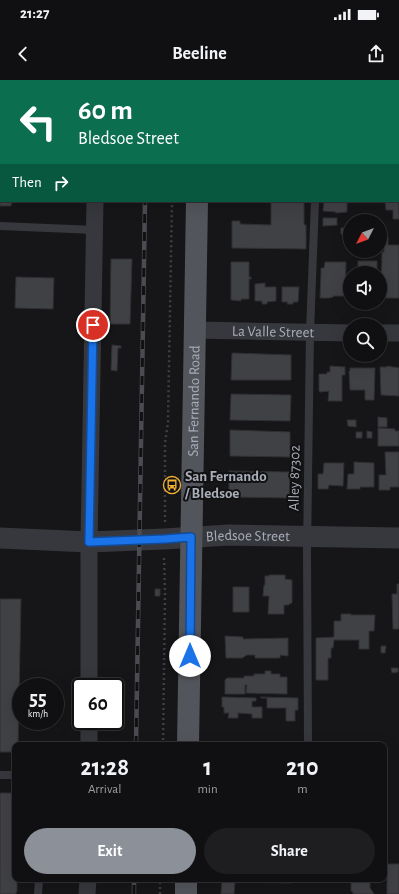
<!DOCTYPE html>
<style>
:root{--surface:#101012;--page:#1e1e20;--text:#f1f3f6;--muted:#9c9d9f;--line:#303032;--accent:#8c9099}
body{margin:0;font-family:"Alegreya Sans",sans-serif;background:var(--page);color:var(--text);height:100vh;display:flex;flex-direction:column;font-size:15px;white-space:nowrap}
*{box-sizing:border-box;margin:0}
p{font-size:13px;color:var(--muted)}
.icon{flex:none;width:22px;height:22px;fill:none;stroke:currentColor;stroke-width:2;stroke-linecap:round;stroke-linejoin:round}
.map{position:relative;flex:1;overflow:hidden}
.side{position:absolute;left:12px;top:662px;width:375px;height:140px;display:flex;flex-direction:column;background:var(--surface);border-radius:8px;box-shadow:0 4px 16px #0002,0 0 0 1px var(--line)}
.side>*{flex:none}
.guide{position:absolute;left:0px;top:0px;width:399px;height:122px;box-shadow:0 4px 16px #0002,0 0 0 1px var(--line);background:#0b6e4f;color:#fff;overflow:hidden}
.needle{width:26px;rotate:228deg}
.tools{position:absolute;left:343px;top:134px;display:grid;gap:8px}
.tools a{display:grid;place-items:center;width:44px;height:44px;border-radius:50%;background:var(--surface);box-shadow:0 4px 16px #0002,0 0 0 1px var(--line);font-size:20px}
.speed{position:absolute;left:12px;top:598px;display:flex;gap:8px;font-size:20px;font-weight:700;text-align:center}
.speed>*{display:grid;place-content:center;width:52px;height:52px;border-radius:50%;background:var(--surface);box-shadow:0 4px 16px #0002,0 0 0 1px var(--line);line-height:1}
.speed small{font-size:10px;font-weight:400}
.speed .limit{border:2px solid #111;border-radius:6px;background:#fff;color:#111}
.pin{position:absolute;display:grid;place-items:center;width:34px;height:34px;color:#fff;margin:-17px;border:2px solid #fff;border-radius:50%;box-shadow:0 1px 4px #0007}
.me{position:absolute;width:44px;margin:-22px;rotate:0deg;stroke-linejoin:round;filter:drop-shadow(0 0 3px #0008)}
.turn{display:flex;align-items:center;gap:14px;height:84px;padding:0 12px;font-size:18px}
.turn .icon{width:52px;height:52px;stroke-width:2.5}
.turn b{display:block;font-size:28px;line-height:34px}
.then{display:flex;align-items:center;height:38px;padding:0 12px;background:#0003;gap:8px;font-size:15px}
.eta{display:flex;justify-content:space-evenly;align-items:center;height:68px;text-align:center}
.eta b{font-size:24px;font-weight:600;line-height:28px}
.button{display:flex;gap:8px;margin-top:auto;padding:8px 12px}
.button a{flex:1;height:46px;border-radius:24px;background:var(--accent);color:#fff;font-size:16px;font-weight:600;line-height:46px;text-align:center}
.button a+a{background:var(--page);color:var(--text)}
.status{display:flex;justify-content:space-between;align-items:center;height:28px;padding:0 20px;background:var(--surface);direction:ltr}
.status svg{height:11px;fill:currentColor}
header{display:flex;justify-content:space-between;align-items:center;height:52px;padding:0 12px;background:var(--surface);font-size:18px;font-weight:600}
.map>svg:first-child{display:block}
.building{fill:#404145;stroke:#303034}
.lines{fill:none;stroke-linecap:round;stroke-linejoin:round}
.path{stroke:#3d3f44;stroke-width:2.5;stroke-dasharray:2 3;stroke-linecap:butt}
.service{stroke:#37383d;stroke-width:8}
.minor{stroke:#37383d;stroke-width:17}
.tertiary{stroke:#37383d;stroke-width:21}
.primary{stroke:#53555c;stroke-width:22}
.rail-casing{stroke:#4a4c52;stroke-width:4.5}
.rail{stroke:#111113;stroke-width:3;stroke-dasharray:9;stroke-linecap:butt}
.route-casing{stroke:#114b97;stroke-width:10}
.route{stroke:#1a73e8;stroke-width:7}
.labels{text-anchor:middle;stroke-width:4;stroke-linejoin:round;paint-order:stroke}
.street-label{font-size:15px;fill:#a8adb8;stroke:#111113}
.poi-label{font-size:15px;font-weight:bold;fill:#a8adb8;stroke:#111113;text-anchor:start}
</style>
<div class="status"><b>21:27</b><svg viewBox="0 0 49 12"><path d="M0 12V9h3v3zM5 12V6h3v6zM10 12V3h3v9zM15 12V0h3v12zM26 1h20v11H26zM47 4h2v5h-2z"/></svg></div>
<header><svg class="icon" aria-label="back" viewBox="0 0 24 24"><path d="M15 5l-7 7 7 7"/></svg>Beeline<svg class="icon" aria-label="share" viewBox="0 0 24 24"><path d="M12 15V3M7 8l5-5 5 5M5 13v7h14v-7"/></svg></header>
<div class="map">
<svg width="399" height="814" viewBox="0 0 399 814">
<rect width="100%" height="100%" fill="#161618"/>
<path class="building" d="M236 0H271L236 1Z
M283 0H317L283 1Z
M0 49 1 121H12L11 126H0Z
M398 95 399 139H393V130H386L385 121H398Z
M271 121H304V145H306V169L232 168V141H240V144L271 145Z
M324 121H347V132L335 133 336 132 323 131Z
M323 138H337V145L323 146Z
M341 148H349V154H341Z
M381 157H388V165H399V218H381L382 172H384V165H381Z
M344 158H350V164H344Z
M111 179H132L130 244H110Z
M358 181H377V193H358Z
M231 182H249V197H251V199H249V219H241V221L231 220Z
M325 182H346L345 216H333V217L329 218H320L321 193V188H324Z
M16 197 54 198 53 229 15 228Z
M265 203V207H276V221L267 222V224H262V221H255V204Z
M282 207H299L298 222H293V224H287L288 222H282Z
M112 265 121 266V268H118L117 291 111 290Z
M232 273 291 275V300H231Z
M330 286 345 287V295H342V321H328L329 311 320 312 319 311V294H327V292H330Z
M387 286 399 288V316L381 315 380 287H387Z
M350 288H375L374 320H365V310H350L349 291H350Z
M231 314 291 315 290 341 230 340Z
M378 337 387 338V347H378Z
M347 340H356V347L348 346Z
M378 348 395 349V351H399V366H378Z
M230 350 290 352V377L230 376Z
M367 351 372 352V358H367Z
M356 352H362V358H356Z
M385 372H399V407H390V410H379V395H386Z
M354 382 374 383V407H360V409H347L348 394H354Z
M324 383H344L343 406 329 405 328 409H318V394H323Z
M229 391 290 392 289 418 230 417 229 415Z
M269 495H285V499L292 500V523L289 524V525H284V534H268L269 516H263L264 505H265V496H269Z
M397 504H399V549H393L392 514H397Z
M233 507H249V532H233Z
M155 509H160V516H155Z
M0 519H21L18 665H15V672H0Z
M341 534H351V535H375L374 551H369V569H359V560H334L333 568H331V578H328V600H316V558L334 557V541H341Z
M225 556 243 557V559L288 558V576L280 575V578H255V575H247L242 578H226Z
M381 566H386L385 573H381Z
M391 588H398V592L392 593Z
M265 591H271V594H280V597H287V614L246 613 247 605H245V614H225V600L227 598H244V596H254V594H265Z
M222 617 256 618V621H252V627H262V638H252V634L238 633V638H228L229 633H224V627H222Z
M261 617 298 618V630H295V641H286V628H267V618H261Z
M0 713H15V799L16 802H17V812H16V814H0Z
M387 784H399V814H387Z
M222 799H292V803L235 802 234 814H221Z
M335 799H346V802H334Z
M351 799H370V808L374 814H353V812L351 811Z"/>
<g class="lines">
<path class="path" d="M172 1V0
M165 442V363L168 342 172 121
M163 665 165 515 164 475
M160 814V799"/>
<path class="service" d="M17 1V0
M48 1V0
M339 1V0
M0 28H1
M0 146 95 150
M308 665 307 472 310 252 315 121
M0 695H15
M38 814 39 799"/>
<g class="minor">
<path d="M97 1V0"/>
<path d="M398 61H399"/>
<path id="s1" d="M196 250 350 253"/>
<path d="M380 253H399"/>
<path d="M89 607V462L95 121"/>
<path d="M89 665V641"/>
<path d="M87 814 88 799"/>
</g>
<path class="tertiary" id="s2" d="M0 458 89 462 164 459 229 455 399 458"/>
<g class="primary">
<path d="M199 1V0"/>
<path id="s3" d="M188 665 197 121"/>
<path d="M186 814V799"/>
</g>
<g class="rail-casing">
<path id="rail" d="M147 1V0
M136 665 145 121
M134 814V799"/>
</g>
<use href="#rail" class="rail"/>
</g>
<g class="lines">
<g class="route-casing">
<path id="route" d="M93 245 89 462 164 459 191 457 190 576"/>
</g>
<use href="#route" class="route"/>
</g>
<defs>
<g id="bus-ring" transform="scale(0.9)"><circle r="9.5" fill="#111113" stroke="#f2b134" stroke-width="1.5"/><path d="M-5-6H5V4H4V6H2V4H-2V6H-4V4H-5ZM-3.5-4V0h7V-4ZM-3.5 1.2v1.5H-2V1.2ZM2 1.2v1.5H3.5V1.2Z" fill="#f2b134"/></g>
</defs>
<g fill-rule="evenodd">
<use href="#bus-ring" x="172" y="405"/>
</g>
<g class="labels">
<g class="street-label">
<text dy="5" stroke="none"><textPath href="#s1" startOffset="77">La Valle Street</textPath></text>
<text dy="5" stroke="none"><textPath href="#s3" startOffset="344">San Fernando Road</textPath></text>
<text transform="translate(294 398) rotate(-89)" y="5">Alley 87302</text>
<text dy="5" stroke="none"><textPath href="#s2" startOffset="248">Bledsoe Street</textPath></text>
</g>
<g class="poi-label">
<text x="185" y="401">San Fernando<tspan x="185" dy="17">/ Bledsoe</tspan></text>
</g>
</g>
</svg>
<div class="tools">
<a><svg class="needle" viewBox="-14 -14 28 28"><path d="M0-13l5 13h-10z" fill="#e53935"/><path d="M0 13l5-13h-10z" fill="#9c9d9f"/></svg></a>
<a><svg class="icon" aria-label="sound" viewBox="0 0 24 24"><path d="M4 9h4l5-4v14l-5-4H4zM17 9q2 3 0 6"/></svg></a>
<a><svg class="icon" aria-label="search" viewBox="0 0 24 24"><circle cx="10" cy="10" r="6"/><path d="M15 15l6 6"/></svg></a>
</div>
<div class="speed"><div>55<small>km/h</small></div><div class="limit">60</div></div>
<div class="pin" style="left:93px;top:245px;background:#d93025"><svg class="icon" aria-label="arrive" viewBox="0 0 24 24"><path d="M6 21V4h12l-3 4 3 4H6"/></svg></div>
<svg class="me" style="left:190px;top:576px" viewBox="-20 -20 40 40"><circle r="19" fill="#fff"/><path d="M0-13L10 11 0 6-10 11z" fill="#1a73e8"/></svg>
<div class="guide">
<div class="turn"><svg class="icon" aria-label="left" viewBox="0 0 24 24"><path d="M17 20v-9H6M10 6l-5 5 5 5"/></svg><div><b>60 m</b>Bledsoe Street</div></div>
<div class="then">Then<svg class="icon" aria-label="right" viewBox="0 0 24 24"><path d="M7 20v-9h11M14 6l5 5-5 5"/></svg></div>
</div>
<section class="side">
<div class="eta">
<div><b>21:28</b><p>Arrival</p></div>
<div><b>1</b><p>min</p></div>
<div><b>210</b><p>m</p></div>
</div>
<div class="button"><a>Exit</a><a>Share</a></div>
</section>
</div>
